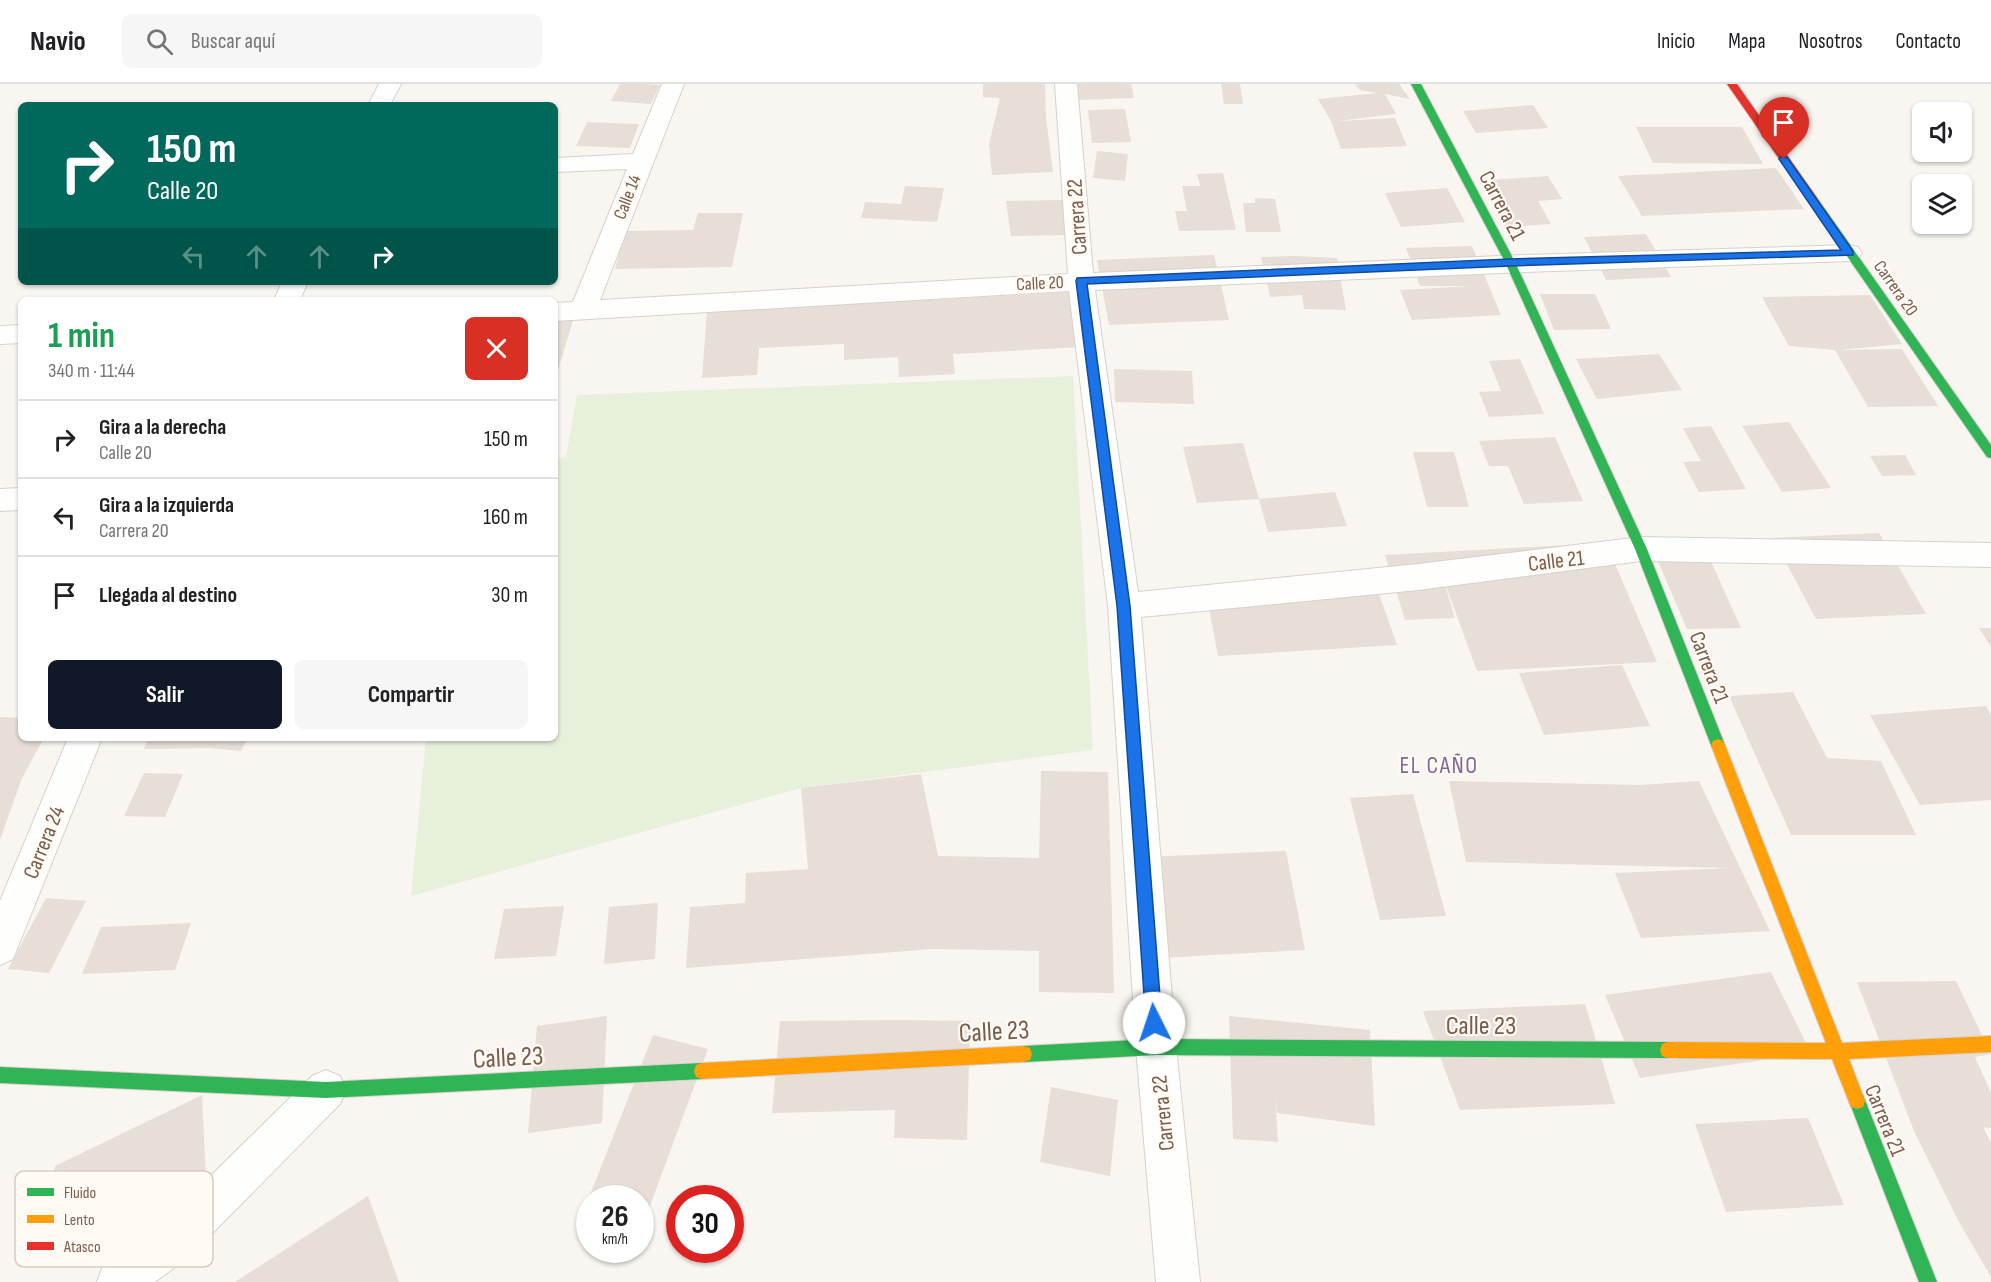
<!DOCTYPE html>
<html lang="es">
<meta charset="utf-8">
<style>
:root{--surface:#fff;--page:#f6f6f6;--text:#202124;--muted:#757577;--line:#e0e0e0;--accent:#111827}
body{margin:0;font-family:"Sofia Sans Condensed",sans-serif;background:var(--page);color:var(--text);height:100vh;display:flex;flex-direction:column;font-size:22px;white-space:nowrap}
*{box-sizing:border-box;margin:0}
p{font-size:20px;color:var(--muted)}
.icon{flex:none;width:33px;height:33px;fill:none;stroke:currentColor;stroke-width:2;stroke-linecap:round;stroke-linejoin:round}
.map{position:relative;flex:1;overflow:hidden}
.side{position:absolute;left:18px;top:213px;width:540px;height:444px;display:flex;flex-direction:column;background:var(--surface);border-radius:9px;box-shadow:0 2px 4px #0004}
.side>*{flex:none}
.hud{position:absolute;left:18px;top:18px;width:540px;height:183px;border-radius:9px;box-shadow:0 2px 4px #0004;background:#00695c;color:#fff;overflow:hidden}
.controls{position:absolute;left:1912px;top:18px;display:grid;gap:12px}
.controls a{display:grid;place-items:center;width:60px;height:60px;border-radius:9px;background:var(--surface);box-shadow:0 2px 4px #0004;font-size:30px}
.speed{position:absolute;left:576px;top:1101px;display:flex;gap:12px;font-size:30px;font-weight:700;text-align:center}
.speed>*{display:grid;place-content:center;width:78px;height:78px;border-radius:50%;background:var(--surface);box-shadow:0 2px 4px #0004;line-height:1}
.speed small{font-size:15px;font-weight:400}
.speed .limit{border:9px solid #d22;background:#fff;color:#111}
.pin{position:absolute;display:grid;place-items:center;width:51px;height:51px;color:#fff;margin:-62px -26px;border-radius:50% 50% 50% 0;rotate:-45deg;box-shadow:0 0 6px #0007}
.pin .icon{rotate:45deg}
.me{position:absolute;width:66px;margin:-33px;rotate:356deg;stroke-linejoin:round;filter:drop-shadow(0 0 4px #0008)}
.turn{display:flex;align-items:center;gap:21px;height:126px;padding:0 30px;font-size:27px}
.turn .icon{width:78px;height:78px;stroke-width:2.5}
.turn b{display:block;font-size:42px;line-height:51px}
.lanes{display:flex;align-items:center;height:57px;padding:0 30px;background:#0003;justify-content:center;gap:30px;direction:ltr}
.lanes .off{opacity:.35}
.round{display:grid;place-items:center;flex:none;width:63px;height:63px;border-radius:9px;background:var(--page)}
.headline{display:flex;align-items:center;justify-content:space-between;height:102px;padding:0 30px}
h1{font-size:36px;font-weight:700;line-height:45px;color:#1e9e55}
.cta{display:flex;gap:12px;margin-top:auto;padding:12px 30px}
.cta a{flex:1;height:69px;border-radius:9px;background:var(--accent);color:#fff;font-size:24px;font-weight:700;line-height:69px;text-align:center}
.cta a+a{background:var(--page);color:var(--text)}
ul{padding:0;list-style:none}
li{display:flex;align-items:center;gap:18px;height:78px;padding:0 30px;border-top:2px solid var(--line)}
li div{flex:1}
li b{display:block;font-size:22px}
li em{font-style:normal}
header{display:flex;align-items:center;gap:36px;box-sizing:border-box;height:84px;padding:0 30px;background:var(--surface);border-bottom:2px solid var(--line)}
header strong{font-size:28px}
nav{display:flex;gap:33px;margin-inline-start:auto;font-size:21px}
.search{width:420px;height:54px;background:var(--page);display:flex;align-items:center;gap:15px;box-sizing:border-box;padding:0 21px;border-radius:9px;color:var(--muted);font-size:22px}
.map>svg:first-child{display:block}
.green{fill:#e7f0db}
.building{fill:#e6ded7}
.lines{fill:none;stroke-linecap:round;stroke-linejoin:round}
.street-casing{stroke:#d7d1cb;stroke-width:2}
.fast-casing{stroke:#d9d2cb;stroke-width:2}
.slow-casing{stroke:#d9d2cb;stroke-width:2}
.jam-casing{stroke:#d9d2cb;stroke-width:2}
.street{fill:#fefefd;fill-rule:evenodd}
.fast{fill:#30b455;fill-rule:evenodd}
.slow{fill:#ff9f0a;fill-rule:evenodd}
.jam{fill:#e5322d;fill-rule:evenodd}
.route{fill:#1a73e8;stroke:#114b97;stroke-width:1.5}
.labels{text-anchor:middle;stroke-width:4.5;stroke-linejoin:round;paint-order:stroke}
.far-street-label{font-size:18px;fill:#7a5c4d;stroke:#fffaf3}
.street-label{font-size:22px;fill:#7a5c4d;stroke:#fffaf3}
.neighbourhood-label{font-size:24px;letter-spacing:1.5px;fill:#846695;stroke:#fffaf3}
.near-street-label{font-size:27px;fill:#7a5c4d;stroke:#fffaf3}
.key{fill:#fffaf3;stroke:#d7cbc1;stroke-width:1.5}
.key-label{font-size:16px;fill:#7a5c4d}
</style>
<header>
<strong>Navio</strong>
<div class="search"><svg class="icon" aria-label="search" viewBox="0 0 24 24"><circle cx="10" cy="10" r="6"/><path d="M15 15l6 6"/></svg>Buscar aquí</div>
<nav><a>Inicio</a><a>Mapa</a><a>Nosotros</a><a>Contacto</a></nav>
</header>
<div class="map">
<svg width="1991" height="1198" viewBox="0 0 1991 1198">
<rect width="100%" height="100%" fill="#f9f5f0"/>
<path class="green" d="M1073 292 1093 666 801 704 411 812 426 654H555V375L566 373 577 311Z"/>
<path class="building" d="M620 0H643L660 1 651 20 611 17Z
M983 0H1045L1046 34 1053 88 992 91 989 60 1000 14 983 13Z
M1077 0H1131L1134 14 1079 16Z
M1221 0H1240L1243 20H1224Z
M1355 0H1399L1410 15 1385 10 1396 30 1337 37 1395 34 1407 62 1341 65 1331 37 1318 15 1378 9 1360 6Z
M1533 21 1548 44 1476 49 1463 27Z
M1125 25 1131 58 1092 59 1088 26Z
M587 38 639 40 630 64 576 62Z
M1636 43H1742L1763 80 1653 79Z
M1097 67 1128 70 1125 97 1093 94Z
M1776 84 1804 125 1642 132 1618 92Z
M1223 89 1236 146 1179 147 1175 127H1187L1182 102H1200L1197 90Z
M1548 92 1562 115 1538 117 1551 140 1505 143 1480 97Z
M905 102 944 104 937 138 861 134 865 118 901 120Z
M1447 104 1465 138 1401 143 1385 109Z
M1255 114 1275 115 1281 148H1246L1243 119H1255Z
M1064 116 1069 151 1011 152 1006 117Z
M698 129H743L732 183 615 185 625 147 693 146Z
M1646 150 1671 193 1606 196 1584 153Z
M1472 162 1501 231 1412 236 1400 206 1472 202H1420L1406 164Z
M1214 171 1229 236 1109 241 1097 176Z
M1296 172 1337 174 1346 226 1304 225 1302 211 1270 213 1261 173Z
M1071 208 1081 263 953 270 955 290 899 293 898 273 844 276V260L759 264 757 291 702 294 707 228Z
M1540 210H1595L1611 245 1554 246Z
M1870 211 1902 260 1840 266 1902 265 1938 322 1868 323 1835 266 1789 262 1762 213Z
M555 236H573L557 290 555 289Z
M1659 270 1682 306 1597 315 1576 275Z
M1520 275 1544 330 1489 333 1479 308 1501 307 1489 277Z
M1114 285 1192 287 1194 320 1115 318Z
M1789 338 1831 404 1782 408 1742 342Z
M1711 342 1746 405 1699 408 1683 378 1701 377 1683 344Z
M1555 353 1583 417 1524 420 1508 382H1489L1479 357Z
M1243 359 1259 415 1197 419 1183 363Z
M1413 368H1454L1469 423H1427Z
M1905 371 1916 391 1882 392 1870 372Z
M1335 408 1347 442 1268 448 1259 415Z
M1879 449 1926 530 1816 535 1773 454Z
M1606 459 1657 578 1477 587 1442 491 1455 534 1405 536 1385 471Z
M1704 462 1741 544 1687 545 1652 463Z
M1373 493 1397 561 1218 572 1205 503Z
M1979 544H1991V563Z
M1622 581 1650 642 1544 651 1519 589Z
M1793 608 1827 674 1881 677 1916 751H1791L1729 612Z
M1986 622 1991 631V716L1920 721 1870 631Z
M0 633 21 634V654H44L22 694 0 756Z
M148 654H248L241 667 210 664 144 665Z
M1041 687 1108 688 1114 909 1039 908V867L933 865 686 884 690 823 745 819 746 789 808 785 801 704 921 690 938 772 1039 774Z
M144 689 183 690 165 733 124 732Z
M1449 697 1640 701 1699 697 1770 847 1641 854 1615 789 1731 784 1466 778Z
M1413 710 1446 832 1380 836 1350 714Z
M1286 767 1305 866 1161 874 1146 773Z
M46 814 86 817 49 889 8 885Z
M658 819 655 875 604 880 609 823Z
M564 822 556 872 494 875 504 825Z
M191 839 175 886 82 890 101 843Z
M1771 888 1811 969 1640 994 1605 911Z
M1956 897 1991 970 1975 973 1991 1009V1044L1983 1043 1991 1059V1193L1958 1136 1914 1047 1857 898Z
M1585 920 1615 1020 1460 1026 1423 927Z
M607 932 602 1039 528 1049 537 942Z
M1229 932 1370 946 1375 1042 1277 1029 1275 1008 1278 1058 1233 1055Z
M900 936 970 937 967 1056 894 1054 895 1026 772 1029 780 937Z
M653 951 708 965 641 1146 640 1114H590V1142L579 1139Z
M1051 1003 1118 1016 1110 1092 1040 1078Z
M202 1011 207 1117 48 1174 55 1082Z
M1808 1034 1844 1121 1726 1128 1695 1040Z
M368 1112 399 1198H235Z"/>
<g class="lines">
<g class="street-casing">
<path id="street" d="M379 0H401L390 21H368Z
M662 0H684L600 216 1068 190 1055 0H1077L1093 189 1525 171 1849 161 1858 163 1862 169 1858 175 1849 177 1525 188 1095 206 1138 508 1418 480 1641 453 1991 459V483L1641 477 1418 506 1141 533 1176 963 1200 1198H1156L1136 963 1108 522 1069 207 555 237V219L573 218 627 85 555 88V74L633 70Z
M282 198H308L300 216H274Z
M21 241V259L0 260V242Z
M21 404V426L0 427V405Z
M68 654H102L13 875 0 881V817Z
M326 986 340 992 346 1006 340 1020 191 1171 155 1198H97L103 1182 161 1141 312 992Z"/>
</g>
<g class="fast-casing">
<path id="fast" d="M1411 0H1421L1515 178 1647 465 1725 661 1723 665 1718 667 1713 665 1711 661 1635 465 1505 178Z
M1816 117 1820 118 1991 361V374L1987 373 1812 122V118Z
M1156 955 1668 958 1674 960 1676 966 1674 972 1668 974 1156 971 1024 978 1018 976 1016 970 1018 964 1024 962Z
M702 979 708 981 710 987 708 993 702 995 326 1014 0 999V983L326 998Z
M1857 1009 1863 1011 1937 1198H1919L1849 1017 1851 1011Z"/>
</g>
<g class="slow-casing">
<path id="slow" d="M1718 655 1723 657 1725 661 1842 959 1991 952V968L1849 975 1865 1017 1863 1023 1857 1025 1851 1023 1832 975 1668 974 1662 972 1660 966 1662 960 1668 958 1826 959 1711 661 1713 657Z
M1024 962 1030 964 1032 970 1030 976 1024 978 702 995 696 993 694 987 696 981 702 979Z"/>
</g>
<g class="jam-casing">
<path id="jam" d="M1727 0H1737L1820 118V122H1812Z"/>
</g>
<use href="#street" class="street"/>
<use href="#fast" class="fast"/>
<use href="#slow" class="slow"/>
<use href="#jam" class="jam"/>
</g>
<path class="route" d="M1780 73H1787L1853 167V171L1510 182 1087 200 1130 522 1162 939 1160 945 1154 948 1148 945 1146 939 1117 522 1076 197 1077 194 1510 175 1841 166 1779 75Z"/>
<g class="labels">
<g class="far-street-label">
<text transform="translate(627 113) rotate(-69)" y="6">Calle 14</text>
<text transform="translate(1040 199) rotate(-3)" y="6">Calle 20</text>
<text transform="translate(1896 204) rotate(55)" y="6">Carrera 20</text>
</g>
<g class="street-label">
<text transform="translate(1503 121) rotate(62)" y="8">Carrera 21</text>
<text transform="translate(1076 133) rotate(-94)" y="8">Carrera 22</text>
<text transform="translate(1556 476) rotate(-7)" y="8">Calle 21</text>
<text transform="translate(1710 583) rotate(69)" y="8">Carrera 21</text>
<text transform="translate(43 758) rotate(-68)" y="8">Carrera 24</text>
<text transform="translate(1162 1029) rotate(-96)" y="8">Carrera 22</text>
<text transform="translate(1886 1036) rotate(68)" y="8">Carrera 21</text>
</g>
<g class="neighbourhood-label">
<text x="1439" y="689">EL CAÑO</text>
</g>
<g class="near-street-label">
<text x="1481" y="950">Calle 23</text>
<text transform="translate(994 947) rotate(-3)" y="9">Calle 23</text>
<text transform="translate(508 973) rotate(-3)" y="9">Calle 23</text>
</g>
</g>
<rect x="15" y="1087" width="198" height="96" rx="9" class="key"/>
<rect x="27" y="1104" width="27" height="8" fill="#30b455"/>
<rect x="27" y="1131" width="27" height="8" fill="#ff9f0a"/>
<rect x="27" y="1158" width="27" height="8" fill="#e5322d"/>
<g class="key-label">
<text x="64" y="1114">Fluido</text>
<text x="64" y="1141">Lento</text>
<text x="64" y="1168">Atasco</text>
</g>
</svg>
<div class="controls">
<a><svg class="icon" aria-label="sound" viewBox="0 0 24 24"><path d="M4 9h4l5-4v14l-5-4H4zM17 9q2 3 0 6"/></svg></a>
<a><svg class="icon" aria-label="layers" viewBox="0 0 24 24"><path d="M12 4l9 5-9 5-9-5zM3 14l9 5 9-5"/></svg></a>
</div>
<div class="speed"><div>26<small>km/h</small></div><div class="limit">30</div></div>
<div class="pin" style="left:1784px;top:75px;background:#d93025"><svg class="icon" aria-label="arrive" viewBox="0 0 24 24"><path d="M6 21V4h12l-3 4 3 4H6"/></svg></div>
<svg class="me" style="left:1154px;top:939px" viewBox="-20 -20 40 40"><circle r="19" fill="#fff"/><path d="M0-13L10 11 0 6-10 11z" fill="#1a73e8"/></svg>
<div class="hud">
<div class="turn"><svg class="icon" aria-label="right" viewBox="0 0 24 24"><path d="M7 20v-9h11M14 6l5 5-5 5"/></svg><div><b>150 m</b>Calle 20</div></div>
<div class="lanes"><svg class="icon off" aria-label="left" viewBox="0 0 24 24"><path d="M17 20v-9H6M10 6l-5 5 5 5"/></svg><svg class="icon off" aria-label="ahead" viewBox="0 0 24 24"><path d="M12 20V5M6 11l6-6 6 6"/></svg><svg class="icon off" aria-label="ahead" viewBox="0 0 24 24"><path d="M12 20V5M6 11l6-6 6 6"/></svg><svg class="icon" aria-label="right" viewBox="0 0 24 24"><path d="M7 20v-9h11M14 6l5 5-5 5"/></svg></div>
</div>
<section class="side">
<div class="headline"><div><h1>1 min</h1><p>340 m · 11:44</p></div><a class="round" style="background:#d93025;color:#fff"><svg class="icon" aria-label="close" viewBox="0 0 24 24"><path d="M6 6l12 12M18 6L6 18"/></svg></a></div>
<ul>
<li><svg class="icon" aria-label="right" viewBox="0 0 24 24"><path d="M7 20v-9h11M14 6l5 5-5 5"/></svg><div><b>Gira a la derecha</b><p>Calle 20</p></div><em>150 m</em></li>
<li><svg class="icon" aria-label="left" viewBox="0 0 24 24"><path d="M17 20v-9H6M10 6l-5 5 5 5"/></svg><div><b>Gira a la izquierda</b><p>Carrera 20</p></div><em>160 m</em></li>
<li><svg class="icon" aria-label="arrive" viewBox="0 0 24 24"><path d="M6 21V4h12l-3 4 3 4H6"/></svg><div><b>Llegada al destino</b></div><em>30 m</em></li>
</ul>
<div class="cta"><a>Salir</a><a>Compartir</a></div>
</section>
</div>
